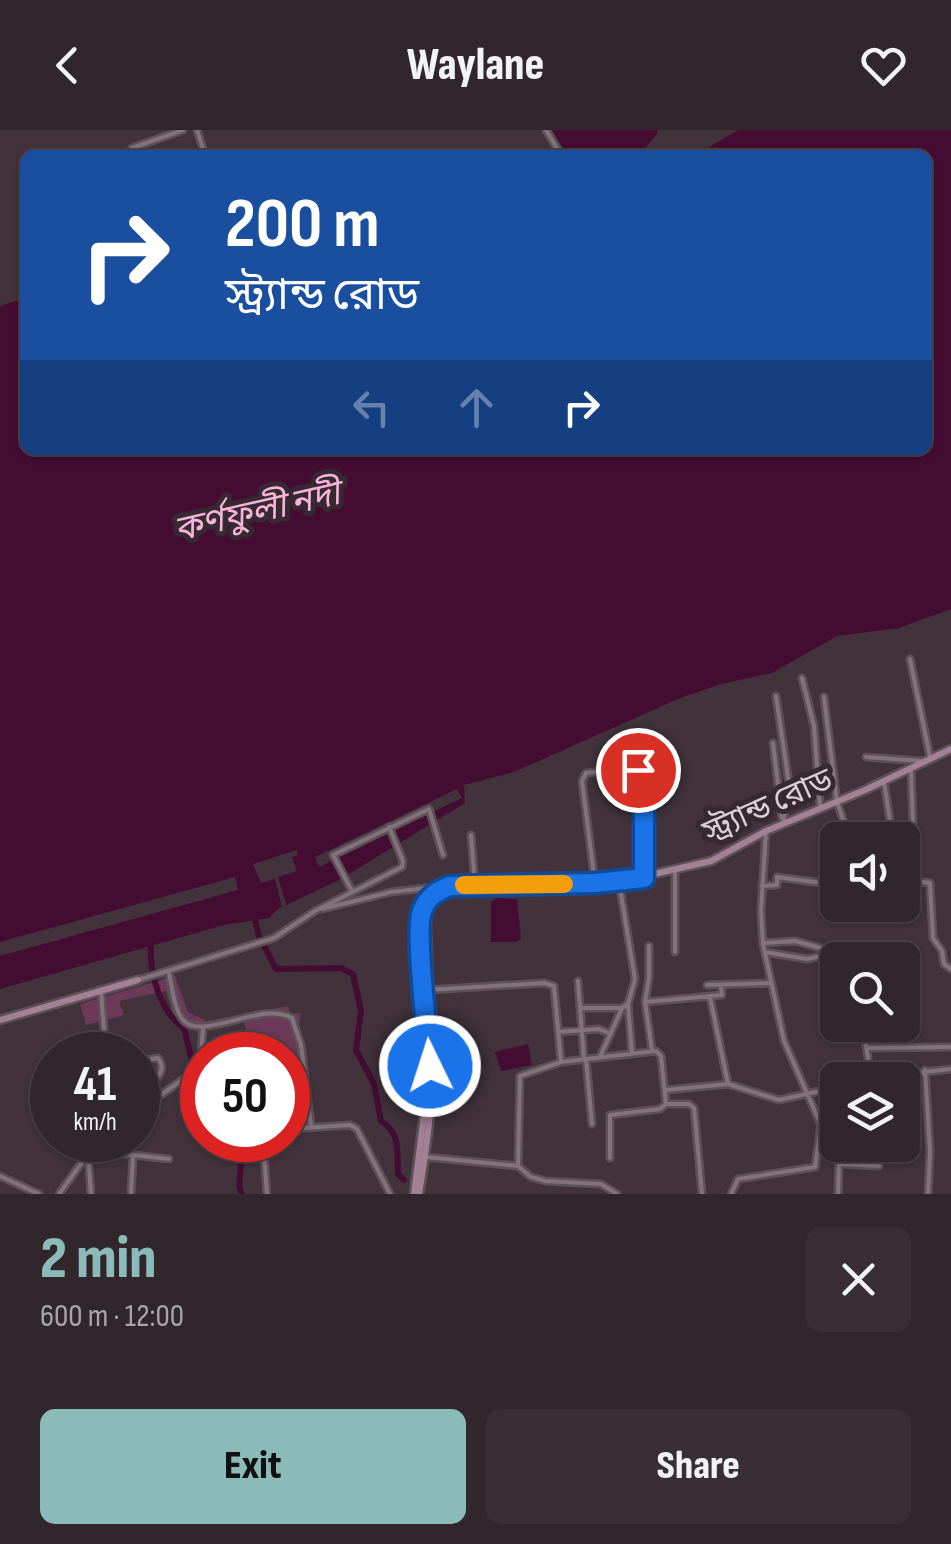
<!DOCTYPE html>
<meta charset="utf-8">
<style>
:root{--surface:#31262c;--page:#392e34;--text:#f1f3f6;--muted:#a8a5a9;--line:#4c4348;--accent:#8bbbb9}
body{margin:0;font-family:"Sofia Sans Condensed","Noto Sans Bengali",sans-serif;background:var(--page);color:var(--text);height:100vh;display:flex;flex-direction:column;font-size:38px;white-space:nowrap}
*{box-sizing:border-box;margin:0}
p{font-size:32px;color:var(--muted)}
.icon{flex:none;width:55px;height:55px;fill:none;stroke:currentColor;stroke-width:2;stroke-linecap:round;stroke-linejoin:round}
.map{position:relative;height:1064px;overflow:hidden}
.drawer{display:flex;flex-direction:column;background:var(--surface);flex:1}
.drawer>*{flex:none}
.banner{position:absolute;left:20px;top:20px;width:912px;height:305px;border-radius:15px;box-shadow:0 2px 8px #0004,0 0 0 2px var(--line);background:#1a4fa0;color:#fff;overflow:hidden}
.controls{position:absolute;left:820px;top:692px;display:grid;gap:20px}
.controls a{display:grid;place-items:center;width:100px;height:100px;border-radius:15px;background:var(--surface);box-shadow:0 2px 8px #0004,0 0 0 2px var(--line);font-size:50px}
.speed{position:absolute;left:30px;top:902px;display:flex;gap:20px;font-size:50px;font-weight:700;text-align:center}
.speed>*{display:grid;place-content:center;width:130px;height:130px;border-radius:50%;background:var(--surface);box-shadow:0 2px 8px #0004,0 0 0 2px var(--line);line-height:1}
.speed small{font-size:25px;font-weight:400}
.speed .limit{border:15px solid #d22;background:#fff;color:#111}
.pin{position:absolute;display:grid;place-items:center;width:85px;height:85px;color:#fff;margin:-42px;border:5px solid #fff;border-radius:50%;box-shadow:0 2px 10px #0007}
.me{position:absolute;width:110px;margin:-55px;rotate:356deg;stroke-linejoin:round;filter:drop-shadow(0 0 8px #0008)}
.turn{display:flex;align-items:center;gap:35px;height:210px;padding:0 40px;font-size:45px}
.turn .icon{width:130px;height:130px;stroke-width:2.5}
.turn b{display:block;font-size:70px;line-height:85px}
.lanes{display:flex;align-items:center;height:95px;padding:0 40px;background:#0003;justify-content:center;gap:50px;direction:ltr}
.lanes .off{opacity:.35}
.round{display:grid;place-items:center;flex:none;width:105px;height:105px;border-radius:15px;background:var(--page)}
.overview{display:flex;align-items:center;justify-content:space-between;height:170px;padding:0 40px}
h1{font-size:60px;font-weight:800;line-height:75px;color:var(--accent)}
.cta{display:flex;gap:20px;margin-top:auto;padding:20px 40px}
.cta a{flex:1;height:115px;border-radius:15px;background:var(--accent);color:#111;font-size:40px;font-weight:800;line-height:115px;text-align:center}
.cta a+a{background:var(--page);color:var(--text)}
header{display:flex;justify-content:space-between;align-items:center;height:130px;padding:0 40px;background:var(--surface);font-size:45px;font-weight:800}
.map>svg:first-child{display:block}
</style>
<header><svg class="icon" aria-label="back" viewBox="0 0 24 24"><path d="M15 5l-7 7 7 7"/></svg>Waylane<svg class="icon" aria-label="heart" viewBox="0 0 24 24"><path d="M12 20l-8-8c-3-5 5-10 8-4 3-6 11-1 8 4z"/></svg></header>
<div class="map">
<svg width="951" height="1064" viewBox="0 0 951 1064">
<rect width="100%" height="100%" fill="#41323b"/>
<path fill="#6c3958" d="M175 846 188 882 207 891 288 876 290 884 301 883 298 901 305 920 313 992H307L296 932 288 933V925H253L244 892 212 896 200 903 174 887 166 861 119 871 124 885 86 895 80 874Z"/>
<path fill="#450c33" d="M552 0H657L658 3 639 25H567Z
M738 0H951V479L899 498 837 506 772 543 721 554 680 568 514 642 464 655 465 673 339 750 278 779 269 788 224 795 0 859V176L25 168V320H928V25H696Z
M497 768 517 769 521 809 516 812H491V772Z
M528 914 532 935 501 941 495 922Z"/>
<path fill="#41323b" d="M457 659 462 668 319 737 315 727Z
M296 720 298 725 292 727 297 741 278 747 288 780 283 782 275 749 261 753 253 734Z
M235 747 238 760 0 826V812Z"/>
<g fill="none" stroke-linecap="round" stroke-linejoin="round">
<path stroke="#450c33" stroke-width="6" d="M254 786 259 806 276 839 341 838 353 844 361 881 356 920 374 954 381 991C401 1003 397 1022 398 1044L404 1050
M151 814C149 843 160 882 184 898L196 948 202 957
M242 1064 239 1056 243 1010"/>
<g stroke="#5d5158" stroke-width="9">
<path id="street" d="M197 0 205 25
M546 0 561 25
M131 25 132 18 183 0
M910 529 930 627
M802 548 814 596 820 676
M776 566 789 654 783 693
M824 567 837 672 850 710
M773 613 782 688
M866 627 921 631
M911 639 915 751 930 753 933 808 942 821 944 834 951 839
M884 652 893 710
M471 705 475 755
M675 740V822
M595 753 582 651 586 643 633 638 640 643 644 744
M762 756 777 755V747L822 753V747L838 748
M352 761 333 725 429 679 443 725
M322 779 391 762 445 756
M765 813 795 811 824 819 864 816
M649 816V848L645 872 652 920
M765 822 807 829 837 823 836 818
M169 843C172 857 174 879 183 890 202 912 262 870 292 888L301 915 311 996
M138 850 274 808 315 781 402 737 403 731 389 697
M578 851 584 929
M707 855 770 853
M427 860 544 853 554 856 561 932
M101 861 106 925
M710 867 728 954
M645 872 722 865 721 855
M628 874 632 923
M580 878H622
M846 895V902
M863 895 871 948
M558 902 599 899 611 904
M866 918 951 917
M600 927 622 878 628 874 635 849 619 752
M586 929 592 994
M925 940 930 1022 928 1064
M856 950 951 939
M666 960 728 954 779 970 838 957
M138 965V964C150 954 170 944 158 928L140 931 138 964
M667 974H689L694 978 702 1064
M902 982H903
M138 986 147 975 200 937 203 899
M821 995 838 993
M288 999 350 995 357 999 390 1064
M263 1010 267 1064
M90 1020 169 1029
M88 1024 91 1064
M426 1027 518 1036 531 1047 545 1051 601 1054 617 1064
M518 1036 520 946 561 932 656 921 661 926 666 974 660 979 610 985V1028
M0 1046 39 1064
M59 1064 88 1024 93 1010
M131 1064 133 1026
M731 1064 738 1049 815 1037 821 995 784 911 763 814 761 781 766 701
M838 1064 839 1034 879 1036"/>
</g>
<g stroke="#5d5158" stroke-width="11">
<path id="secondary" d="M426 775 429 858
M0 890 138 850
M414 1064 430 936 420 787 435 762 450 756 619 752 711 731 766 701 865 660 951 619
M419 1064C430 997 436 948 431 880"/>
</g>
<use href="#street" stroke="#83727c" stroke-width="4"/>
<use href="#secondary" stroke="#a38094" stroke-width="6"/>
</g>
<g fill="none" stroke-linecap="round" stroke-linejoin="round">
<g stroke="#114b97" stroke-width="25">
<path id="route" d="M430 936C428 908 414 800 422 781 427 767 437 761 450 756L595 753 644 748V680L638 640"/>
</g>
<use href="#route" stroke="#1a73e8" stroke-width="18"/>
<path stroke="#f59e0b" stroke-width="18" d="M464 755 564 754"/>
</g>
<g text-anchor="middle" dominant-baseline="central" stroke-width="10" stroke-linejoin="round" paint-order="stroke">
<g font-size="32" fill="#dad0d5" stroke="#372931">
<text transform="translate(768 676) rotate(-24)">স্ট্র্যান্ড রোড</text>
</g>
<g font-size="35" font-style="italic" fill="#f7b4da" stroke="#372931">
<text transform="translate(257 382) rotate(-13)">কর্ণফুলী নদী</text>
</g>
</g>
</svg>
<div class="controls">
<a><svg class="icon" aria-label="sound" viewBox="0 0 24 24"><path d="M4 9h4l5-4v14l-5-4H4zM17 9q2 3 0 6"/></svg></a>
<a><svg class="icon" aria-label="search" viewBox="0 0 24 24"><circle cx="10" cy="10" r="6"/><path d="M15 15l6 6"/></svg></a>
<a><svg class="icon" aria-label="layers" viewBox="0 0 24 24"><path d="M12 4l9 5-9 5-9-5zM3 14l9 5 9-5"/></svg></a>
</div>
<div class="speed"><div>41<small>km/h</small></div><div class="limit">50</div></div>
<div class="pin" style="left:638px;top:640px;background:#d93025"><svg class="icon" aria-label="arrive" viewBox="0 0 24 24"><path d="M6 21V4h12l-3 4 3 4H6"/></svg></div>
<svg class="me" style="left:430px;top:936px" viewBox="-20 -20 40 40"><circle r="17" fill="#1a73e8" stroke="#fff" stroke-width="3"/><path d="M0-11L8 9 0 5-8 9z" fill="#fff"/></svg>
<div class="banner">
<div class="turn"><svg class="icon" aria-label="right" viewBox="0 0 24 24"><path d="M7 20v-9h11M14 6l5 5-5 5"/></svg><div><b>200 m</b>স্ট্র্যান্ড রোড</div></div>
<div class="lanes"><svg class="icon off" aria-label="left" viewBox="0 0 24 24"><path d="M17 20v-9H6M10 6l-5 5 5 5"/></svg><svg class="icon off" aria-label="ahead" viewBox="0 0 24 24"><path d="M12 20V5M6 11l6-6 6 6"/></svg><svg class="icon" aria-label="right" viewBox="0 0 24 24"><path d="M7 20v-9h11M14 6l5 5-5 5"/></svg></div>
</div>
</div>
<section class="drawer">
<div class="overview"><div><h1>2 min</h1><p>600 m · 12:00</p></div><a class="round"><svg class="icon" aria-label="close" viewBox="0 0 24 24"><path d="M6 6l12 12M18 6L6 18"/></svg></a></div>
<div class="cta"><a>Exit</a><a>Share</a></div>
</section>
